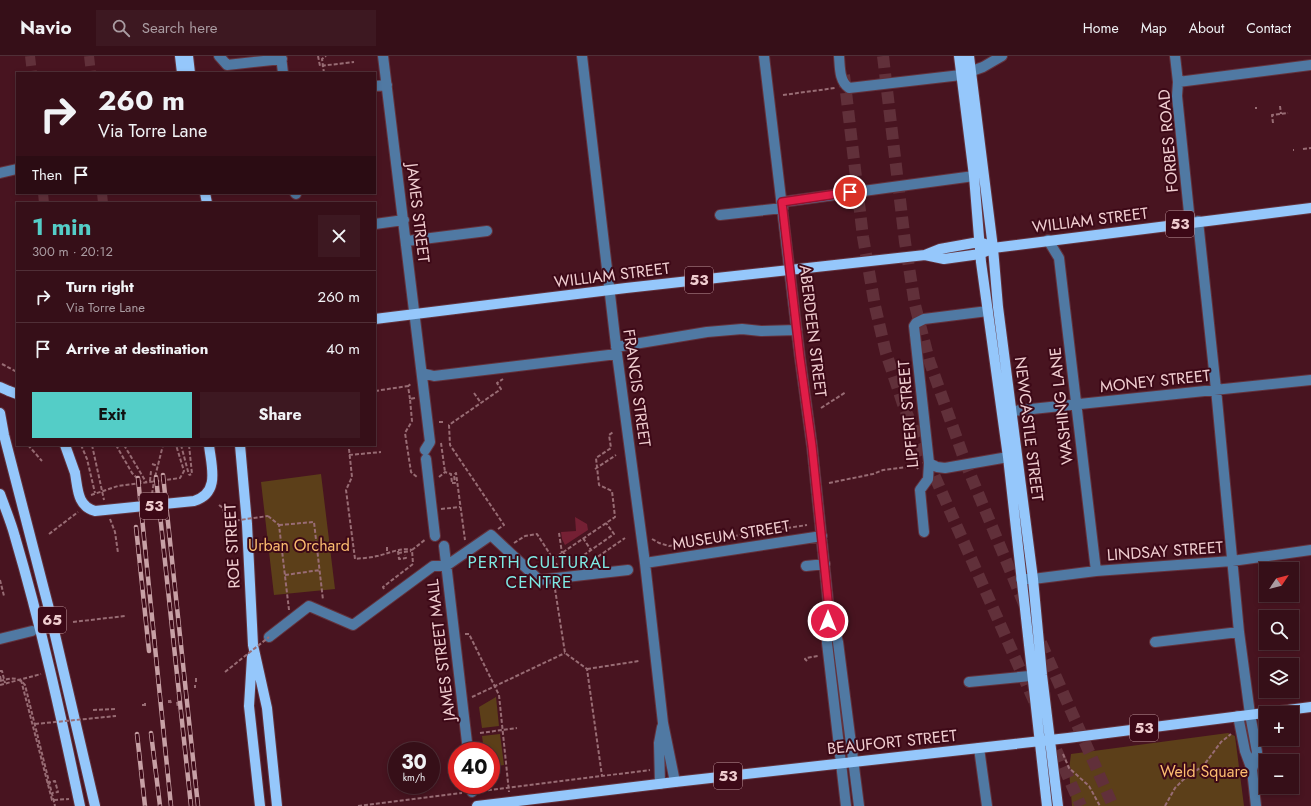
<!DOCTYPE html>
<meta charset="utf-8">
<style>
:root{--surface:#360f18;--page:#3d1821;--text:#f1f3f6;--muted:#aa9ca2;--line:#502f37;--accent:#54cdc7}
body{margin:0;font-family:Jost,sans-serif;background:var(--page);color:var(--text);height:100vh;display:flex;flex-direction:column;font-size:15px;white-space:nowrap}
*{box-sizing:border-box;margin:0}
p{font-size:13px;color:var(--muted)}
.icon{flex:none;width:22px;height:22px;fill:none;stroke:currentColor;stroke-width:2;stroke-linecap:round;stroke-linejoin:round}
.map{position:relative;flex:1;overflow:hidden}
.side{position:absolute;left:16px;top:146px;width:360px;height:244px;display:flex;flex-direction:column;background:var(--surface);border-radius:0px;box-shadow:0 2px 6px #0003,0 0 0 1px var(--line)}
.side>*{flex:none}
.banner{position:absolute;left:16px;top:16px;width:360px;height:122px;border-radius:0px;box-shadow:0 2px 6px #0003,0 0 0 1px var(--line);background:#360f18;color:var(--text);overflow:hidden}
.needle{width:26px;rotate:55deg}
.fabs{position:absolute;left:1259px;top:506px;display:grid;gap:8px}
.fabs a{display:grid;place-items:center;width:40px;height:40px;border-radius:0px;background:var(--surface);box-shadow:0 2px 6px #0003,0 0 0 1px var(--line);font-size:20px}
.speed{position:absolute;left:388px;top:686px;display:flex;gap:8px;font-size:20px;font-weight:700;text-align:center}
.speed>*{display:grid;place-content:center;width:52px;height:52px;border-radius:50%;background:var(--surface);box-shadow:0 2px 6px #0003,0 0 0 1px var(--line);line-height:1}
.speed small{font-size:10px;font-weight:400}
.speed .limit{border:6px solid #d22;background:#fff;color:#111}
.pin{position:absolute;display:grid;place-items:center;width:34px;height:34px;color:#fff;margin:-17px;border:2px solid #fff;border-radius:50%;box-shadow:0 1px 4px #0007}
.me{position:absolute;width:44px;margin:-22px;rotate:0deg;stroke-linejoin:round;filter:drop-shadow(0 0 3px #0008)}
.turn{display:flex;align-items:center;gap:14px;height:84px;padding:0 16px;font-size:18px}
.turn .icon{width:52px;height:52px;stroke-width:2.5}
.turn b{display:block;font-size:28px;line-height:34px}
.then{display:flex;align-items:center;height:38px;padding:0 16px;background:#0003;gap:8px;font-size:15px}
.round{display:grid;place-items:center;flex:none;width:42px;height:42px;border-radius:0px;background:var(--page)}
.summary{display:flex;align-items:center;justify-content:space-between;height:68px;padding:0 16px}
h1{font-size:24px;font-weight:700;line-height:30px;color:var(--accent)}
.primary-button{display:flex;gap:8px;margin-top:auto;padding:8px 16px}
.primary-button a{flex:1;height:46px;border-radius:0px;background:var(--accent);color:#111;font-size:16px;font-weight:700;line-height:46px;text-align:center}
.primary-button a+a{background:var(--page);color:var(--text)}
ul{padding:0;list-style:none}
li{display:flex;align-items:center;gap:12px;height:52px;padding:0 16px;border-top:1px solid var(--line)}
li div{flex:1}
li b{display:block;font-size:15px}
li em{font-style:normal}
header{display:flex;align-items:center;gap:24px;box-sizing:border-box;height:56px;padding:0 20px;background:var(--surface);border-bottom:1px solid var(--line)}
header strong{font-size:19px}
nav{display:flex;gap:22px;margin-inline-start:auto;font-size:14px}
.search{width:280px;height:36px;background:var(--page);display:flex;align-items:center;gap:10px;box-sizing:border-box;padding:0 14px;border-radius:0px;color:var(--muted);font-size:15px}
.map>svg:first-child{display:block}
</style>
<header>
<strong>Navio</strong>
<div class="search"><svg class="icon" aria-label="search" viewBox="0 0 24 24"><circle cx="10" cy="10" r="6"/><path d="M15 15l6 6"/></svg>Search here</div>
<nav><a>Home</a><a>Map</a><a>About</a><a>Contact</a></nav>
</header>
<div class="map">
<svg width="1311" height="750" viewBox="0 0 1311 750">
<rect width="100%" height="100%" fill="#481420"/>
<path fill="#5c3f19" d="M321 418 335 533 274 539 261 426Z
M496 641 499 670 482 672 479 651Z
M1228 677 1235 680 1244 750H1072L1069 714 1071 698Z
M500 678 504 709 491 711V695H484L482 680Z"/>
<path fill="#752034" d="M575 461 587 468 588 474 565 489 562 483 561 476 576 475Z"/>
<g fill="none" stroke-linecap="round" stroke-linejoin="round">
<path stroke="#61303a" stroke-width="10" stroke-dasharray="10 5" stroke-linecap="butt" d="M30 0 32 17
M89 0 91 17
M43 137 44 147
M102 137 103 147"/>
<path stroke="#61303a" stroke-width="12" stroke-dasharray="12 6" stroke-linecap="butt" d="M883 0 905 186 915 249 929 304 966 408 1027 555 1113 750
M844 19 863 181 875 250 886 297 904 351 1035 647
M1049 678 1081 750"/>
<g stroke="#63323c" stroke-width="12">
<path id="minor" d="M219 0 227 9 282 3
M281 0 283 17
M383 0 430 386 425 394
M582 0 617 298 645 507 663 667 675 726
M764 0 800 302 812 390 829 554 838 586 859 750
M839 0C840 11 839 25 849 32L961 19 983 11 1002 0
M1175 0 1178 26 1177 40 1190 166
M1178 26 1311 9
M375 30 387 29
M0 117 17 113
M295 137 296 138
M782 146 974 120
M720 159 783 152
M1198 165 1216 333 1239 576 1250 658 1257 696 1252 714
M375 168 404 164
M1048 184 1059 202 1096 515
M407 185 487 175
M616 291 707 276 742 273 761 275 797 274
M422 317 434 320 617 298
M1003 356 1311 324
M426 403 435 480
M929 407 937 411 945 412 1008 401
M924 476 920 434 928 423 929 407 914 270 916 267 924 263 988 255
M444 490 468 695
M645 507 822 480
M806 510 825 508
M1021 523H1033L1096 515 1232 505 1311 494
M829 562 827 587 846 750
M269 581 309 550 353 569 433 510H446L491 479 539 524 628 514
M0 583 32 575
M1155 586 1239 576
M969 626 1040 619
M1238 660 1245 695 1252 714 1256 750
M979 692 987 750
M660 728 659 687 662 671
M471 729 472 736"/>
</g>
<g stroke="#63323c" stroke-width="12">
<path id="major" d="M180 0 182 17
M188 0 190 17
M959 0 974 120 981 206 1008 401 1047 750
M969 0 993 192 998 251 1033 523 1042 619 1058 750
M205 137 207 147
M925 199 944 203 980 198 993 192 1311 152
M375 263 626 232 925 199 940 193 979 186 985 188
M0 331 9 335
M0 357 4 379 48 549 95 750
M65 389 75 417
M240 389 247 468 253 589 267 652 277 750
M0 438C5 452 11 466 15 481 41 569 61 660 80 750
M252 601 249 650 260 750
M477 750 675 726 1068 682 1311 651"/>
</g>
<path stroke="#986c74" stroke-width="2" stroke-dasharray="4 2" stroke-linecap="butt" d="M318 0 320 10 354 6
M324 17 322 3 326 0
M783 39 835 32
M1280 50 1281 58
M1256 51V53
M1273 67 1272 59 1288 57
M1303 93 1311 92
M1293 94H1294
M2 308 17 316
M375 335 408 330
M474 337 481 347
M415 342 410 343 412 365 405 377 411 416 418 422
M410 343 408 330 411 328
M821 352 846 336
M439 366H444
M441 387 445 416
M28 389 42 405
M81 389 87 403 95 437
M92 389 104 444
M116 389 132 417 141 426
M124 389 146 426
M181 389 189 419
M189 389 192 418 189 419
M349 393 352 421 346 434 355 503C362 502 370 502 377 500 388 498 400 491 412 494
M349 399 381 396
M152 408 158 410
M595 413 616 399
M439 421 445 416 451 418 452 427
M150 425 151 415
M452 427H455L454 419 456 417 465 484
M829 427 873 418 883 414 916 410 918 413
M152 438 154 425 163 389
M91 439 118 430 180 422 184 415 176 389
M441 453 460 451
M268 460 279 469 289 554
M110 463 115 476 118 497
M225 466 226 477H229L228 469
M279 469 314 466 323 544
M498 473 504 469 450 389 449 369 501 333 497 327 503 323
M559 477 562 497
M49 478 78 456
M583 482 591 494
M652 483 659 487 669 490 807 469
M514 487 525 480 537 478 559 512
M387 491V496
M398 495 399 503 406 502 405 499
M563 496 571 508 614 478 606 467
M398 497 411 495
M553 503 615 461 612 435 599 429 596 402 611 392 609 379 613 376
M593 504 625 482
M285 519 320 514
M0 524 4 540
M384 533 383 531 413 508 412 494 426 483
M555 533 565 597 587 613 602 720
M73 566 125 560
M465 578H469L499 639 509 736
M807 605 805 603 806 602 818 600
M587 613 639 605
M0 615H2L5 627
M0 620 1 625
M195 623H197
M21 624 52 744 69 743
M195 625H197
M0 629 41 618
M194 630H196
M194 631H196
M472 641 565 597
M169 644V647
M170 644 171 647
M177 646 178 652
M145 647V650
M143 648V650
M162 648V654
M93 654 115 653
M480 677 517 672
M1063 698 1069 712 1089 730 1100 750
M47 727 55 725 58 736 52 737
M482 735 650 714
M358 750 462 737
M1165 750 1175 732 1183 724 1204 709 1221 686 1231 678"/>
<use href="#minor" stroke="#5079a3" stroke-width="10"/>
<use href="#major" stroke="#95c7fb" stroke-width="10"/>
<g stroke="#c7a0a5" stroke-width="4.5">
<path id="rail" d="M163 419 198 750
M156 421 191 750
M138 422 171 750
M136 471 149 595
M151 677 160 750
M137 678 145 750"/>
</g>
<use href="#rail" stroke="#3d0917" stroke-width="3" stroke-dasharray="9" stroke-linecap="butt"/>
<g stroke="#63323c" stroke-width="12" stroke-linecap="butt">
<path id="major-bridge" d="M9 335 17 338
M75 417C78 433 77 450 95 455L194 445C221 437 211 409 209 389"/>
</g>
<path stroke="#986c74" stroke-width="2" stroke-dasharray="4 2" stroke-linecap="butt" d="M219 449 223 452 225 466 268 460
M225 616 269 581
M0 625C11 622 17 620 25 629L55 750
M35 668 116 660"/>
<use href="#major-bridge" stroke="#95c7fb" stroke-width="10"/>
</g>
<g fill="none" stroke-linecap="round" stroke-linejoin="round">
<g stroke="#92132f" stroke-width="10">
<path id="route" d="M828 565 829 554 812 390 800 302 782 146 850 136"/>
</g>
<use href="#route" stroke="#e11d48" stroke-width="7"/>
</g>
<g text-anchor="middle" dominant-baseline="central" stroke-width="4" stroke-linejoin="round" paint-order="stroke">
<g fill="#3d0917" stroke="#ba9298" stroke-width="1">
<rect x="1166" y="155" width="28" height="26" rx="3"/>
<rect x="685" y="211" width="28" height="26" rx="3"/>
<rect x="140" y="437" width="28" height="26" rx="3"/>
<rect x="38" y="551" width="28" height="26" rx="3"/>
<rect x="1130" y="659" width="28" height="26" rx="3"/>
<rect x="714" y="707" width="28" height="26" rx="3"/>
</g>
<g font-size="15" font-weight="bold" fill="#f0cdd0">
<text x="1180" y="168">53</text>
<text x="699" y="224">53</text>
<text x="154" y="450">53</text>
<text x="52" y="564">65</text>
<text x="1144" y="672">53</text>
<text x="728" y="720">53</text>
</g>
<g font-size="16" fill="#f0cdd0" stroke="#3d0917">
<text transform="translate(1168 85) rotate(-95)">FORBES ROAD</text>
<text transform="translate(418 157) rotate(83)">JAMES STREET</text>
<text transform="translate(1090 164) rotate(-7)">WILLIAM STREET</text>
<text transform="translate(612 219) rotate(-7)">WILLIAM STREET</text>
<text transform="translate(813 275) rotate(83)">ABERDEEN STREET</text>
<text transform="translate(1155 325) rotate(-6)">MONEY STREET</text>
<text transform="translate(637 332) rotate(82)">FRANCIS STREET</text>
<text transform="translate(1061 350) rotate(-96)">WASHING LANE</text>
<text transform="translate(908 358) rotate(-95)">LIPFERT STREET</text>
<text transform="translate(1029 373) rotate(83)">NEWCASTLE STREET</text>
<text transform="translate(731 479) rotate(-9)">MUSEUM STREET</text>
<text transform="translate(232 490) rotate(-93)">ROE STREET</text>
<text transform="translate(1165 495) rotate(-4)">LINDSAY STREET</text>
<text transform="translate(441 594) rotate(-97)">JAMES STREET MALL</text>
<text transform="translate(892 686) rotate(-6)">BEAUFORT STREET</text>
</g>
<g font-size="16" fill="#fcbd70" stroke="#3d0917">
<text x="299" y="489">Urban Orchard</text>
<text x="1204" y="715">Weld Square</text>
</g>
<g font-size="17" letter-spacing="1" fill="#7ee9e3" stroke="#3d0917">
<text x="539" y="506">PERTH CULTURAL<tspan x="539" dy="20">CENTRE</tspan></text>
</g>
</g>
</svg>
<div class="fabs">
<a><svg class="needle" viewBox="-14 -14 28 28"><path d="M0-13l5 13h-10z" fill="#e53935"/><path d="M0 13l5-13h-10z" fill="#aa9ca2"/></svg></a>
<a><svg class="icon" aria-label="search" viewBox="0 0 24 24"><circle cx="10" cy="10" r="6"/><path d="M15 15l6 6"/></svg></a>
<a><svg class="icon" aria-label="layers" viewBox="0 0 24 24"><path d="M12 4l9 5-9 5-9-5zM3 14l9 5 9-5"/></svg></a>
<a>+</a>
<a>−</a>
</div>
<div class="speed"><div>30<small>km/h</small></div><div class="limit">40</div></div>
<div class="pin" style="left:850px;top:136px;background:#d93025"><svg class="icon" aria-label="arrive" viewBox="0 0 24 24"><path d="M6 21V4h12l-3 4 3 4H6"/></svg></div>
<svg class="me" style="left:828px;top:565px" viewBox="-20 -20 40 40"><circle r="17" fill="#e11d48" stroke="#fff" stroke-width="3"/><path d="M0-11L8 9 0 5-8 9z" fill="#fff"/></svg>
<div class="banner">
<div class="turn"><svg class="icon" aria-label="right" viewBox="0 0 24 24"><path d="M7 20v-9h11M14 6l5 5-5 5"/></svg><div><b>260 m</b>Via Torre Lane</div></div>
<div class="then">Then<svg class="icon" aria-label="arrive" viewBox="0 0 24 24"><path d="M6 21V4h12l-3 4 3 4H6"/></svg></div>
</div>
<section class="side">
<div class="summary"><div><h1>1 min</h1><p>300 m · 20:12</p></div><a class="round"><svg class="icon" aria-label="close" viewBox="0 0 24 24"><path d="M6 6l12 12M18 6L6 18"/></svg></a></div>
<ul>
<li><svg class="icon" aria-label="right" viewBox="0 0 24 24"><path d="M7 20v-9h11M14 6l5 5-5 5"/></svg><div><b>Turn right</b><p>Via Torre Lane</p></div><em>260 m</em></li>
<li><svg class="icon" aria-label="arrive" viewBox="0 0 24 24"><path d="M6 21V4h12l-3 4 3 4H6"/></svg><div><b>Arrive at destination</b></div><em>40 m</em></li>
</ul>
<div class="primary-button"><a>Exit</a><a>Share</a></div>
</section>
</div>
